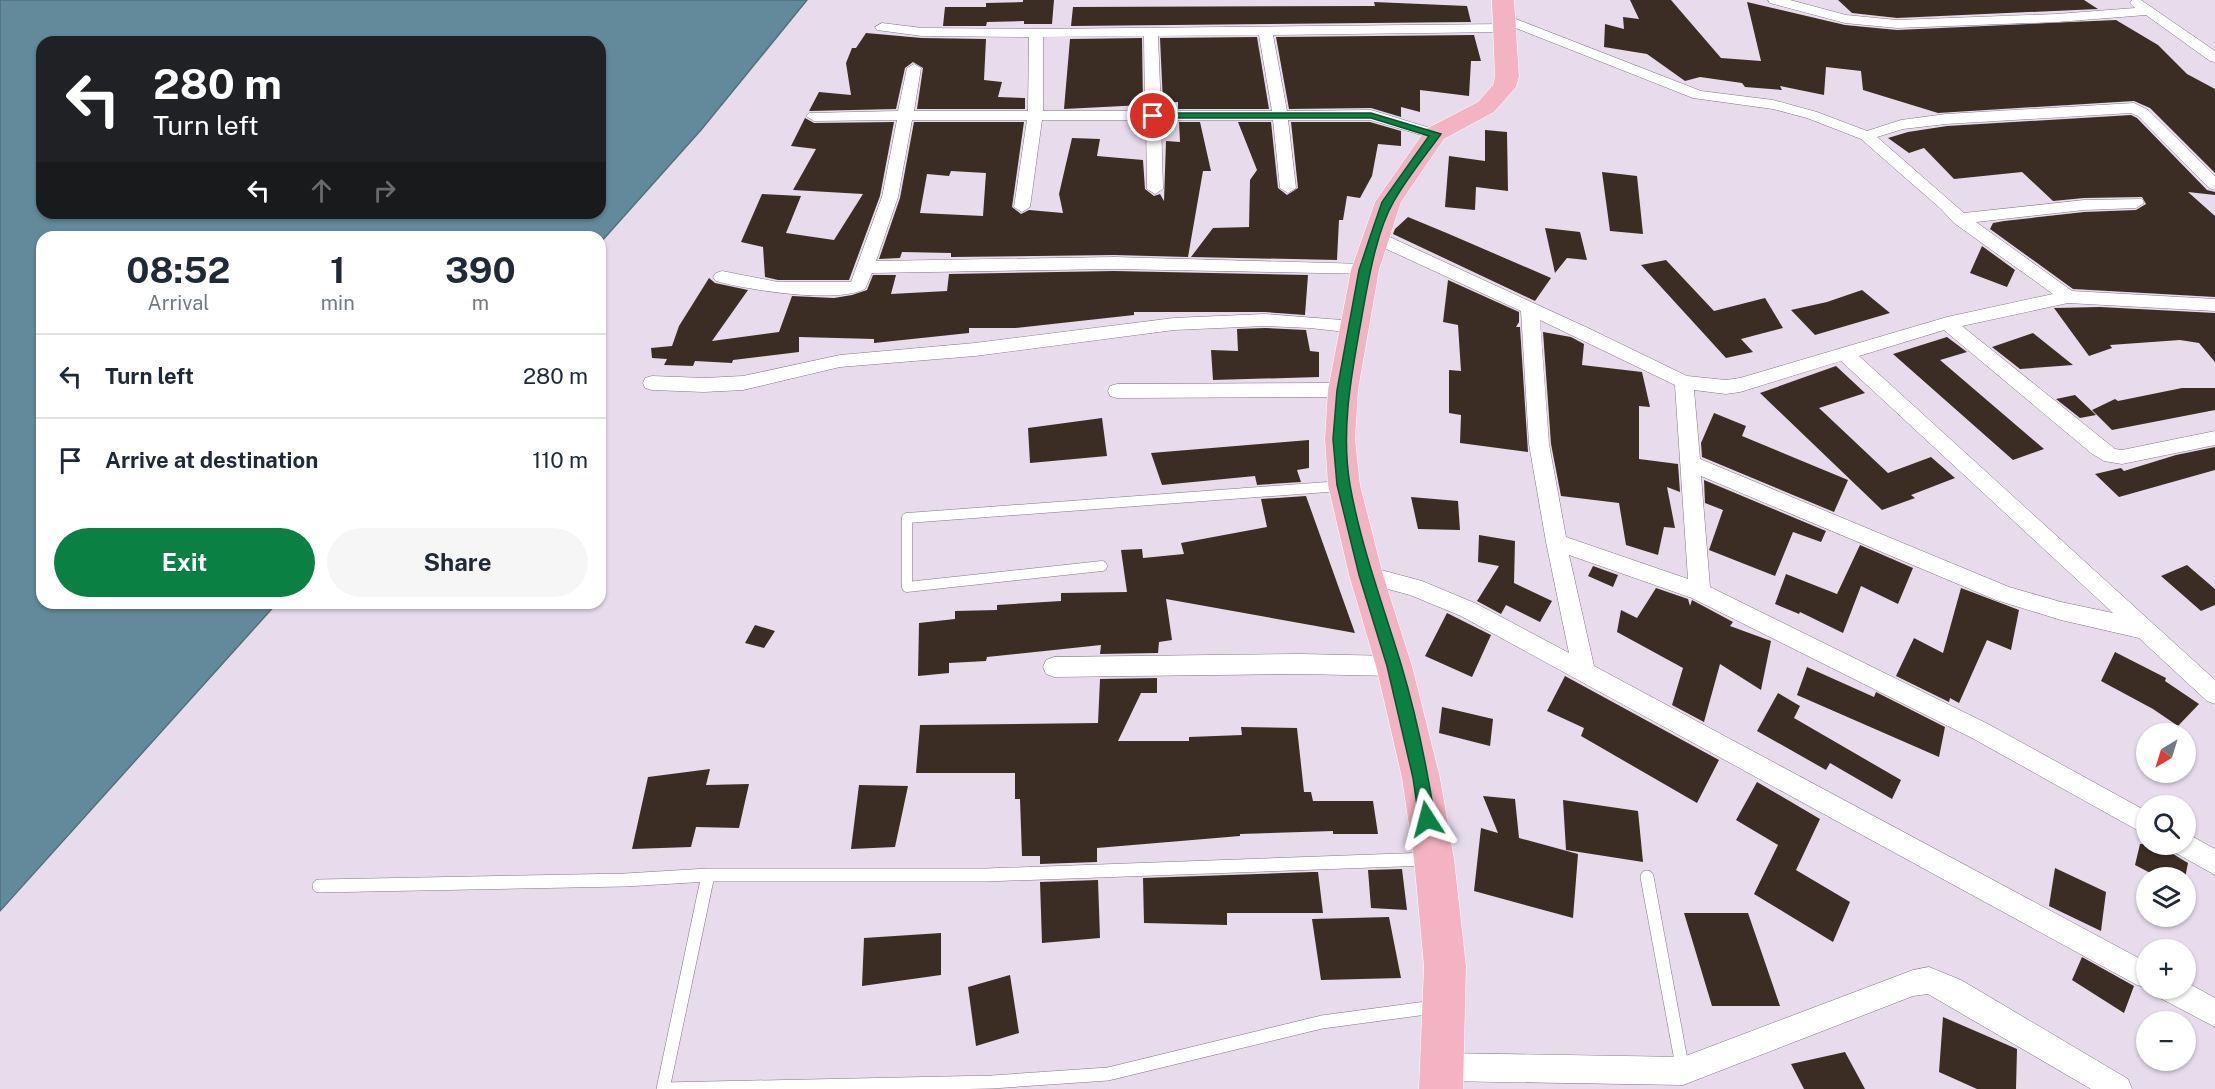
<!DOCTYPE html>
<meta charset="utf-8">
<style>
:root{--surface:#fff;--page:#f6f6f7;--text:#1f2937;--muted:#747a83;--line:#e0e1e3;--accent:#0b8043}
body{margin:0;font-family:"Public Sans",sans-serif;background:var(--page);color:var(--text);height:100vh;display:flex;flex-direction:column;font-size:22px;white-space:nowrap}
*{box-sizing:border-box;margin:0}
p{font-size:20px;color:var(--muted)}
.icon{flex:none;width:33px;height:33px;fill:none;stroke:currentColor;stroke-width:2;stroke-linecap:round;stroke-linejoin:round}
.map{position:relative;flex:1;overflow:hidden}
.panel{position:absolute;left:36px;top:231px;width:570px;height:378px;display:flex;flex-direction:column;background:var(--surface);border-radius:18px;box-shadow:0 2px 4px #0004}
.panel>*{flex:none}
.top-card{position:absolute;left:36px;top:36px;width:570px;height:183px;border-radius:18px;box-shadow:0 2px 4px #0004;background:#202124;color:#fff;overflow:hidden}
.needle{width:39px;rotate:218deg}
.controls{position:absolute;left:2136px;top:723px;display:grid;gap:12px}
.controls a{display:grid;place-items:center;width:60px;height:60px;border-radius:50%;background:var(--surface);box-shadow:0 2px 4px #0004;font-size:30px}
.pin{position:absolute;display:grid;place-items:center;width:51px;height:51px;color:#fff;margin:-26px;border:3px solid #fff;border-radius:50%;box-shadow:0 2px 6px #0007}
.me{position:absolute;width:66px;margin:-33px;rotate:351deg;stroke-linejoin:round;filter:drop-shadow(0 0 4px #0008)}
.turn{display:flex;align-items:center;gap:21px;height:126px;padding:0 18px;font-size:27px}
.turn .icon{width:78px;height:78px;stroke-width:2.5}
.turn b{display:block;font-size:42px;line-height:51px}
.lanes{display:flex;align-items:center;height:57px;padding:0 18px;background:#0003;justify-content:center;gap:30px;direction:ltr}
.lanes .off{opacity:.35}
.eta{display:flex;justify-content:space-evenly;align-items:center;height:102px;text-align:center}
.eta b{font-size:36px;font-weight:700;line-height:42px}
.button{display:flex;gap:12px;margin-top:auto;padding:12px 18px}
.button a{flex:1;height:69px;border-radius:36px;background:var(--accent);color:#fff;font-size:24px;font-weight:700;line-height:69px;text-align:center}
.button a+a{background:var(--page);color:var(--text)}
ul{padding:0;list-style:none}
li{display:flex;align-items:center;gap:18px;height:84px;padding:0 18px;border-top:2px solid var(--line)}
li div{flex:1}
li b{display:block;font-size:22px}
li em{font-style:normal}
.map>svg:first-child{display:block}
</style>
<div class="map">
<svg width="2215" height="1089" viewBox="0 0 2215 1089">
<rect width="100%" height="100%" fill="#e8dcec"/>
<path fill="#638a9b" stroke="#546e7c" stroke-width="1.5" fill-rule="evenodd" d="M0 0H807L701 130 600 243V237H42V603H277L0 911ZM42 42H600V213H42Z"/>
<path fill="#3b2d24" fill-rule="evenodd" d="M1023 0H1054L1052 24H1024V21L987 22 986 26H943L945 7H986V3L1023 2Z
M1630 0H1671L1721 58 1761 61 1747 2 1845 25 1897 30 2116 20 2158 45 2187 74 2215 89V173L2150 108 2134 101 1938 113 1863 90 1861 71 1826 67 1824 95 1780 86 1782 90 1745 87 1742 83 1700 77 1685 81 1647 54 1604 47 1605 24 1624 29 1623 17 1639 19Z
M1838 0H2084L2098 9 1897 18 1852 13Z
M1374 2 1467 6 1471 22 1071 26 1073 7 1375 6Z
M866 33 922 38 986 39 984 80 1002 82 998 97 1025 98V109H917L923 68 913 62 905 68 896 109 809 111 819 92 851 95 846 63 852 48H856Z
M1474 35 1481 61H1471L1469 96 1420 90V112L1401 107V117L1371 108 1289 109 1276 37Z
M1257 37 1269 109H1178V102L1163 103 1160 38Z
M1142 38 1143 105 1064 109 1070 39Z
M2131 115 2137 118 2207 190 2215 192V195L2188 192 2215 216V297L2073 289 1990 229 1993 223 2004 221 2084 212 2136 210 2146 204 2142 197 2084 198 2053 201 2022 172 1954 179 1924 148 1909 153 1888 138 1908 132 1947 126Z
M805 118 814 123 894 122 880 196 849 280H778L765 277 763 247 741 242 762 194 801 196 786 233 834 240 863 194 793 190 816 149 791 146Z
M914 122H1024L1012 207 1021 214 1029 210 1063 213 1059 194 1072 138 1100 139 1097 156 1143 160 1145 189 1154 196 1160 194 1164 201 1166 141 1180 142 1179 122H1200L1211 171H1203L1188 257 1114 255 951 257V253L902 252 900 258 879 259 900 198ZM951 171 986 173 983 216 920 213 927 174 949 176Z
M1238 122H1271L1278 188 1287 195 1298 188 1291 122H1370L1401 131V146L1378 144 1372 176 1360 198 1347 196 1343 220H1339L1337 260 1191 257 1213 228 1249 227 1250 180 1257 170Z
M1485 130 1507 132 1508 191 1476 187 1475 210 1445 207 1449 156 1485 161Z
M1602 172 1637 176 1643 234 1610 231Z
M1408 217 1449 234 1551 278 1535 301 1393 234 1395 229Z
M1545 228 1580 232 1587 260 1567 258 1555 273Z
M1982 246 2015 270 2007 287 1970 273Z
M1666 260 1714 311 1765 298 1783 328 1741 339 1753 352 1726 358 1641 265Z
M1114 271 1308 275 1305 315 1265 312H1134V315L1015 328H969V333L874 343V339L799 337V352L733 360 732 363 695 361 693 366 664 365 667 359 652 358 651 348 672 346 679 326 709 278 715 283 748 290 712 341 779 332 792 296 834 298 852 295 867 290 873 275H896L891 294 947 291 949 274Z
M1448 280 1519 312V322L1516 327H1520L1528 452 1460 443 1461 415 1449 413V370L1461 371 1458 325 1443 322Z
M1862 290 1890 313 1815 335 1791 310 1827 302Z
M2100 307 2215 313V362L2199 343 2180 340 2110 345 2112 348 2089 356 2054 308Z
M1265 328 1306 330 1310 351 1319 352V377L1213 380 1211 350 1238 351 1237 329Z
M1543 332 1571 337 1584 344 1582 365 1642 372 1650 407 1639 406V459L1678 464 1680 492 1667 487 1675 528 1664 527 1658 555 1626 545 1619 503 1561 496 1551 444Z
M2033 333 2073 365 2020 369 1992 347Z
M1947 337 1967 352 1940 360 2044 449 2013 460 1893 354Z
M1836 366 1865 393 1819 408 1888 473 1931 457 1955 478 1911 495 1915 498 1882 510 1760 393Z
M2182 388H2215V410L2112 430 2092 410 2115 399 2118 401Z
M2075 395 2096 415 2080 418 2056 399Z
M1714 413 1746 426 1742 436 1848 480 1834 512 1702 457 1701 443Z
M1102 418 1107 456 1030 463 1028 428Z
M1309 440V468L1297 470 1301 482 1257 485 1255 476 1162 485 1151 453Z
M2215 447V470L2119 497 2095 474 2121 468 2124 471 2176 455Z
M1704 480 1826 531 1821 542 1793 532 1775 576 1709 550 1723 510 1705 503Z
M1306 496 1355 633 1166 599 1172 640 1159 642 1158 653 1100 654 1101 645 987 657 986 661 949 663V673L918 676 919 623 955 619V611L997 610V605L1061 601V593L1127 592 1121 550 1142 549 1143 558 1184 554 1181 543 1267 527 1261 499Z
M1411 497 1458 501 1460 530 1418 529Z
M1479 535 1515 541 1514 583 1552 601 1540 622 1506 605 1501 614 1477 601 1499 566 1478 562Z
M1860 545 1913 568 1898 604 1861 586 1843 633 1800 612 1799 614 1775 604 1786 574 1837 594Z
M2187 565 2215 589V605L2201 611 2161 576Z
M1593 566 1618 575 1613 587 1588 576Z
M1656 588 1688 599 1690 606 1692 600 1733 622 1730 626 1771 641 1761 690 1720 664 1704 722 1672 705 1683 668 1617 632 1621 610 1637 618Z
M1961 588 2019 610 2011 650 1987 640 1959 703 1950 698 1949 702 1896 676 1914 638 1943 653Z
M1447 613 1491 635 1472 677 1425 656Z
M755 625 775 631 764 648 745 643Z
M2115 652 2166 678 2165 681 2199 704 2178 726 2153 709 2101 681Z
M1807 667 1874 697 1876 692 1945 727 1939 757 1797 695Z
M1565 676 1719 760 1697 803 1581 736 1584 728 1547 711Z
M1157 678V693H1141L1118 741H1189V737L1242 735 1241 727 1297 728 1304 792H1311L1313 801H1373L1378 834H1333V831L1240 834V836L1097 848V862L1040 864V856H1022L1020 799H1015V773H916L920 725 1098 723 1100 679Z
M1778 693 1800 706 1794 718 1901 780 1892 799 1830 763 1826 770 1757 731Z
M1442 707 1493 719 1490 746 1439 733Z
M710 769 706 785 749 784 739 828 696 827 691 847 632 849 648 777Z
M1757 782 1820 819 1796 870 1850 902 1833 942 1754 894 1778 845 1736 820Z
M859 785 908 786 895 847 851 849Z
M1483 796 1515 799 1519 838 1578 854 1573 918 1474 891 1481 828 1498 833Z
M1563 800 1638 811 1643 862 1566 850Z
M2140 844 2169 845 2173 854 2188 863 2185 878H2160L2135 865Z
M2055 868 2106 892 2101 931 2049 906Z
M1402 869 1407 910 1371 908 1368 870Z
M1312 872H1318L1323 913H1227V925L1144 923 1143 878Z
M1098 880 1100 938 1042 943 1040 882Z
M1684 913H1748L1780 1006H1712Z
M1389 917 1401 978 1321 980 1312 919Z
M941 933V975L862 986 864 938Z
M2082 957 2134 986 2124 1013 2072 980Z
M1010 975 1019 1033 976 1046 968 987Z
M1943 1017 2017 1049 2016 1089H1977L1939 1072Z
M1845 1052 1865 1089H1804L1791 1064Z"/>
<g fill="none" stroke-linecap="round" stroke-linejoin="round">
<g stroke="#827786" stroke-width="11">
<path id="service-far1" d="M1102 566 907 587V518L1341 486"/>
</g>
<g stroke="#827786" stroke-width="14">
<path id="service" d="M1647 877 1683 1071
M319 886 625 880 708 875H986L1428 859
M663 1089 992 1082 1108 1074 1322 1022 1434 1007
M663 1089 708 875"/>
</g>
<g stroke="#827786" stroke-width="1">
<path id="minor" d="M1768 0H1790L1846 15 1897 20 2057 14 2135 8 2130 3 2132 0H2141L2215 51V62L2210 61 2146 15 2057 22 1897 28 1845 23 1770 3Z
M1503 14 1701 91 1773 100 1817 112 1867 131 1901 120 1946 114 2134 103 2148 110 2215 176V190L2209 188 2138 116 2131 113 1946 124 1903 129 1877 137 1964 213 2084 200 2142 199 2144 203 2136 208 2084 210 1976 222 2072 291 2215 299V311L2068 303 1962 326 2115 449 2122 450 2215 431V445L2122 464 2104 461 2091 453 1944 330 1859 356 2215 680V704L2207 701 2139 638 2061 620 1996 600 1701 476 1710 587 1988 724 2146 811V835L1972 738 1692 598 1569 555 1594 666 2146 962 2148 988 2137 985 1461 616 1410 595 1358 581 1355 575 1358 569 1366 566 1422 581 1477 604 1569 653 1546 542 1529 444 1521 311 1369 241 1367 237 1369 233H1381L1588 328 1687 376 1726 380 1740 378 1947 317 2053 294 1954 223 1941 209 1861 139 1807 118 1773 109 1693 98 1498 21 1496 18ZM1540 320 1675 385 1688 579 1566 537 1549 444ZM1841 361 2113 613 2061 602 2009 587 1700 459 1694 390 1726 394 1740 392Z
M882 23 922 28 1036 29 1503 24 1510 28 1503 32 1273 35 1287 111 1371 110 1440 131 1443 134 1435 139 1370 120H1288L1296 188 1288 193 1280 188 1273 120H1161L1163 189 1155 194 1147 189 1146 120H1042L1030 207 1022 212 1014 207 1027 120H912L898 197 876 261 1114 257 1365 264 1371 266 1374 270 1371 274 1114 269 872 273 865 289C836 304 748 290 716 281L713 277 716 273 722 271 778 282H851L882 197 897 120 814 121 806 116 809 113 898 111 907 68 914 64 921 68 914 111H1028L1029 37 922 36 877 30 875 27ZM1259 35 1272 111H1161L1158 36ZM1144 36 1145 111H1043V37Z
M1265 314 1355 321 1361 323 1364 327 1361 331 1355 333 1310 328 1265 326 1174 330 975 356 840 367 743 390 704 392 652 390 645 388 643 383 645 378 652 376 704 378 743 376 840 355 975 343 1174 318Z
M1343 383 1350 385 1352 390 1350 395 1343 397 1117 398 1110 396 1108 391 1110 386 1117 384Z
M1300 654 1394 656 1402 659 1405 666 1402 673 1394 676 1300 674 1054 677 1046 674 1043 667 1046 660 1054 657Z
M2186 833 2215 849V875L2174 852 2171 844H2186Z
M1929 967 1961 980 2128 1079 2132 1089H2091L1928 994 1913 996 1683 1085 1442 1081 1432 1077 1428 1067 1432 1057 1442 1053 1683 1057 1913 970Z
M2186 982 2215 998V1027L2160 998 2157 988H2186Z"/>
</g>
<g stroke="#fff" stroke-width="1">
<path id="primary" d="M1492 0H1514L1519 77 1516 87 1494 112 1444 139 1401 202 1379 270 1358 390 1355 439 1360 485 1383 575 1412 666 1440 778 1454 859 1466 966 1463 1089H1419L1424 966 1414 859 1402 778 1376 666 1349 575 1328 485 1325 439 1328 390 1351 270 1375 202 1426 129 1478 102 1493 85 1495 77Z"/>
</g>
<use href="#service-far1" stroke="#fff" stroke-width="10"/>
<use href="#service" stroke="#fff" stroke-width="13"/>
<use href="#minor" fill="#fff" fill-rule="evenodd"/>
<use href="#primary" fill="#f4b3c3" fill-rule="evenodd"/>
</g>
<path fill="#0b8043" stroke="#07532c" stroke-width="1.5" d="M1153 113H1371L1441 134C1425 156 1407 178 1394 201 1377 230 1369 277 1363 310 1353 368 1340 426 1350 485 1361 546 1383 605 1401 664 1416 714 1427 767 1435 819L1433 824 1427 826 1422 824 1419 819 1413 778 1387 666 1359 575 1337 485 1333 439 1337 390 1359 270 1370 237 1382 202 1429 136 1371 118H1150V114Z"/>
</svg>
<div class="controls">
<a><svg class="needle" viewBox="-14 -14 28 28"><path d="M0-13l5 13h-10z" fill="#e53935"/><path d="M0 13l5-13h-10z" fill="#747a83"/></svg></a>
<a><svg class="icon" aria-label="search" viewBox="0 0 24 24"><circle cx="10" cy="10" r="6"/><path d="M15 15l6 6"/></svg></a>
<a><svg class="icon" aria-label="layers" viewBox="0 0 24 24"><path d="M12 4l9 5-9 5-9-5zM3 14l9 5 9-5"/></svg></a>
<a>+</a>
<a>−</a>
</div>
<div class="pin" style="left:1153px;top:116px;background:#d93025"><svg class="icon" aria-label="arrive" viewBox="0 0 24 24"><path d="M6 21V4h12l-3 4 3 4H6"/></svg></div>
<svg class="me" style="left:1427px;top:819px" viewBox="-20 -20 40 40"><path d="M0-17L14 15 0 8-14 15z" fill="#0b8043" stroke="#fff" stroke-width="4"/></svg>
<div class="top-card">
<div class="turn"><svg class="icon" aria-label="left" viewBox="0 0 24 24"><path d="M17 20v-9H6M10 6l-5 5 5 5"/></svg><div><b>280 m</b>Turn left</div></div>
<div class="lanes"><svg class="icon" aria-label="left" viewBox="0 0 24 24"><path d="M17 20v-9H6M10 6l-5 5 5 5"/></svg><svg class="icon off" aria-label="ahead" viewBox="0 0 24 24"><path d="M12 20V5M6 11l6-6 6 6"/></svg><svg class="icon off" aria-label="right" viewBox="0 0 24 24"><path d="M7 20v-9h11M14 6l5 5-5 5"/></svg></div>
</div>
<section class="panel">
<div class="eta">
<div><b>08:52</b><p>Arrival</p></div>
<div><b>1</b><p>min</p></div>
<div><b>390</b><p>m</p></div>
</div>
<ul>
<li><svg class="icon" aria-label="left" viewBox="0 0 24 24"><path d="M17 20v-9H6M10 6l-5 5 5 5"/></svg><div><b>Turn left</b></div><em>280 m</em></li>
<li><svg class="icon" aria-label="arrive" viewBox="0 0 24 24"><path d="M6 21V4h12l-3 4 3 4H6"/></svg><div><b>Arrive at destination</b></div><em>110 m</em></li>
</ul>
<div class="button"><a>Exit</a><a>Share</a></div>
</section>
</div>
